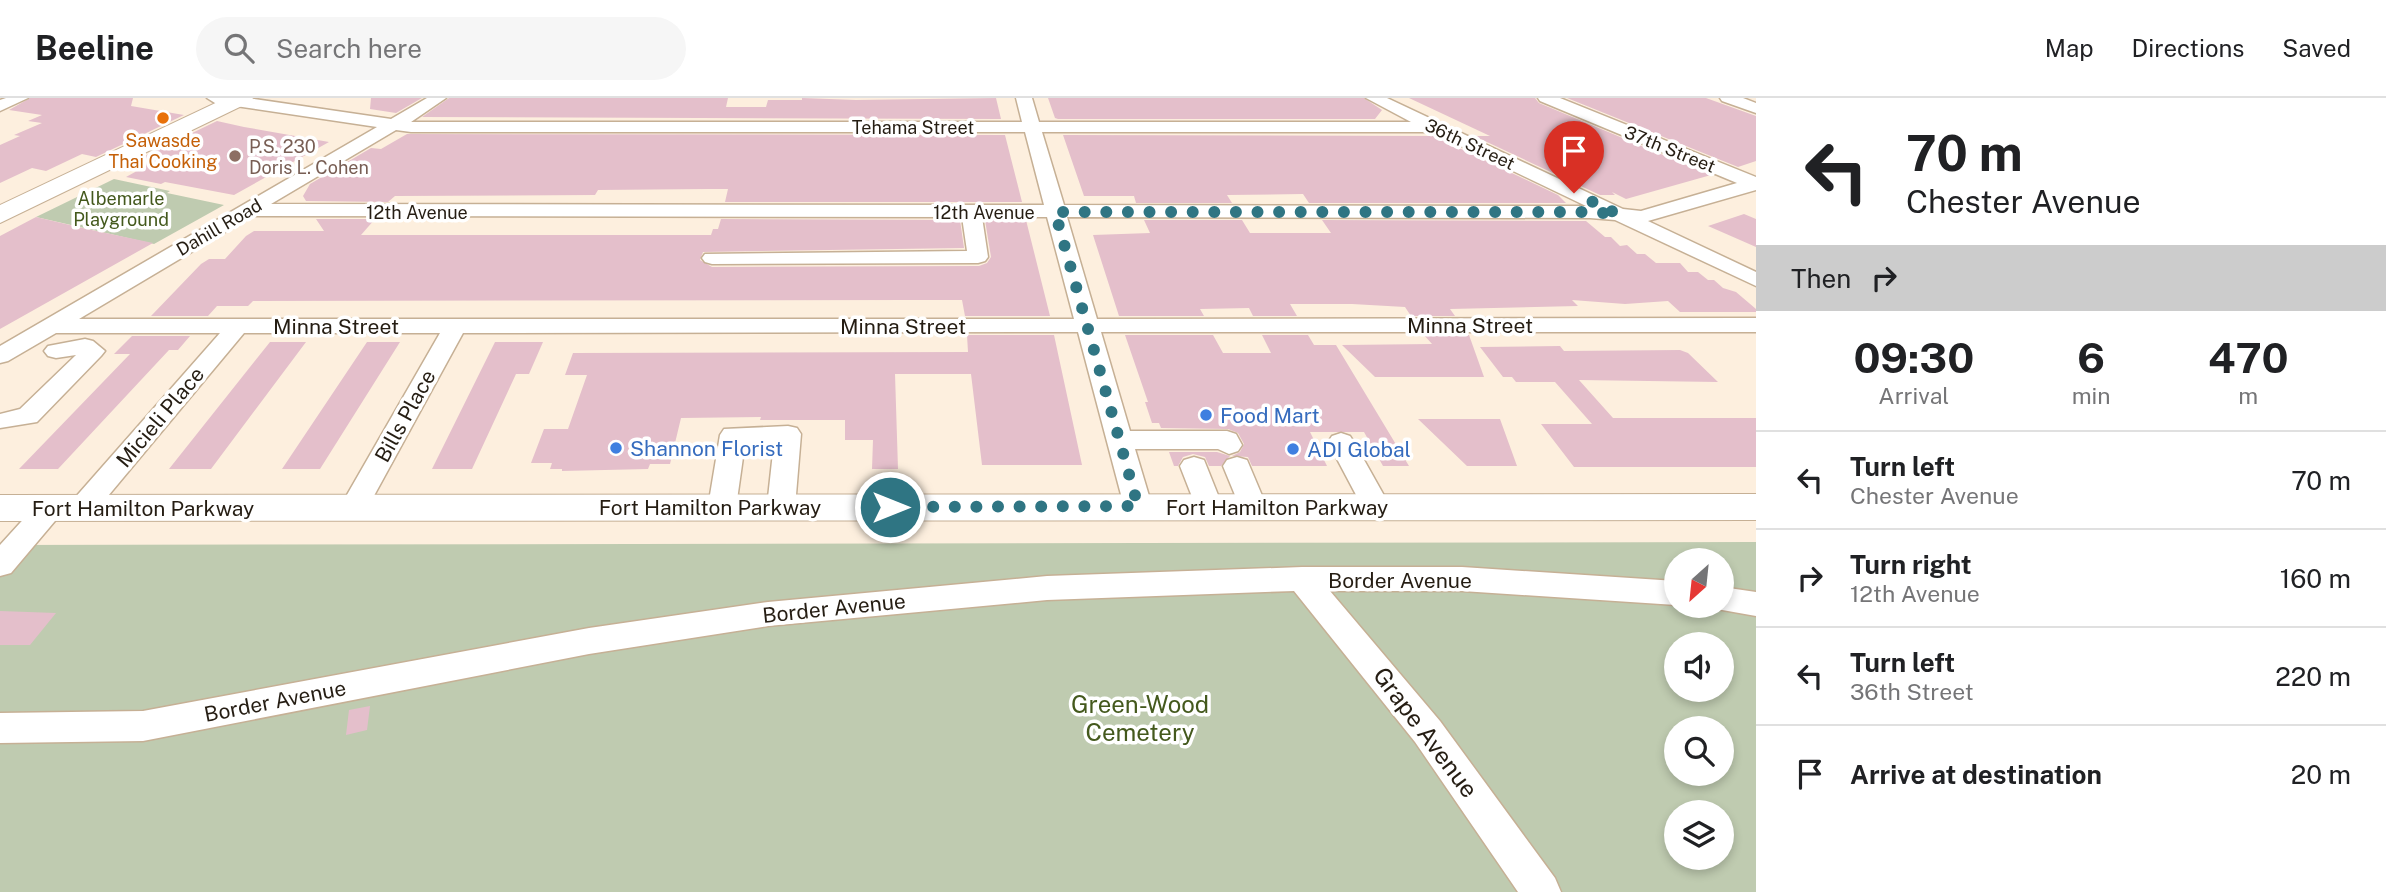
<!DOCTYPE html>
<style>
:root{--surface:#fff;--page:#f6f6f6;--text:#202124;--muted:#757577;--line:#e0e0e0}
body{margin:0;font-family:"Public Sans",sans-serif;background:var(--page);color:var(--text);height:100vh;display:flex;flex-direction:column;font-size:26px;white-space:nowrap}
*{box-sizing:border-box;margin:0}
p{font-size:23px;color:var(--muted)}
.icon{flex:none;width:38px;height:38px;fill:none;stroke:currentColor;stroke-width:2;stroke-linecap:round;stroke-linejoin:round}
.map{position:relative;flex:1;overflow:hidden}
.details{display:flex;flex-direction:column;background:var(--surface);width:630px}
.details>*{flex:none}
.banner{background:#fff;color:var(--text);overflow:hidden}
.needle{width:46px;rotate:207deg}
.tools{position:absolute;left:1664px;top:450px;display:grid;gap:14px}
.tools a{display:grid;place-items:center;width:70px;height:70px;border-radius:50%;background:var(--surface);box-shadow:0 4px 10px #0003;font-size:35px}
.pin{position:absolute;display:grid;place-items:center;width:60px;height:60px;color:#fff;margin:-72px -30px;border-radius:50% 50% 50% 0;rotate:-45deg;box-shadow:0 0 7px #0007}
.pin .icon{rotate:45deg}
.me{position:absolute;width:77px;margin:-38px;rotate:90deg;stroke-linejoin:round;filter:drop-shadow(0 0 5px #0008)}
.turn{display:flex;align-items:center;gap:24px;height:147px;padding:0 35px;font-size:32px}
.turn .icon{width:91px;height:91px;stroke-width:2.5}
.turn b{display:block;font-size:49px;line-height:60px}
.then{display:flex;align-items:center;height:66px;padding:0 35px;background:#0003;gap:14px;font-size:26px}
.eta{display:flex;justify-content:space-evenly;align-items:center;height:119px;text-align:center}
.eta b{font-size:42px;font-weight:700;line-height:49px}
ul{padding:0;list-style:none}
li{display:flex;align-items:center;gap:21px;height:98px;padding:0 35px;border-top:2px solid var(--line)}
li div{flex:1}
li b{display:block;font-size:26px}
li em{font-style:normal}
header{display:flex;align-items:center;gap:42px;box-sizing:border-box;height:98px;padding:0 35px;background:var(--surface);border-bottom:2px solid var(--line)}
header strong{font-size:33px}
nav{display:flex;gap:38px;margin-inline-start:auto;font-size:24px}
.search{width:490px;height:63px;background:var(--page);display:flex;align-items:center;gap:18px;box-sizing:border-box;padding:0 24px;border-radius:38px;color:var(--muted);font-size:26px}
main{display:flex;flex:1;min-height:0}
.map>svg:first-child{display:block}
</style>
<header>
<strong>Beeline</strong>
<div class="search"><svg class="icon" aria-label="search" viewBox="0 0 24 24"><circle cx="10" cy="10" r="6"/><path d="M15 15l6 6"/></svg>Search here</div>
<nav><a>Map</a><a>Directions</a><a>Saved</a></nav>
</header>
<main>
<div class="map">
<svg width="1756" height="794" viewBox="0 0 1756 794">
<rect width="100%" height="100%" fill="#fdefde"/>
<path fill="#bfcbb0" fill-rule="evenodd" d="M114 81 170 93 167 95 224 107 154 146 36 119Z
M1756 444V794H0V447ZM1676 462H1722V508H1676ZM1676 546H1722V592H1676ZM1676 630H1722V676H1676ZM1676 714H1722V760H1676Z"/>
<path fill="#e4bfcb" d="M30 0H133L131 8 184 17 96 59 82 56 46 73 32 70 0 85V47L20 38 14 37 42 25 28 23 42 17 9 12Z
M371 0H422L396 15 370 11Z
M449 0H728L726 9H766L768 2H802V0L856 2 996 0 1001 21 422 19Z
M1048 0H1364L1382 12 1375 21H1058L1055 20Z
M1409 0H1535L1539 5 1711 77 1626 101 1612 94 1615 97H1600L1474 38H1490Z
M1567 0H1706L1756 18V63L1738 69Z
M217 23 244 29 329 44 234 97 165 84 161 86 126 79 146 68 130 65Z
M407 36 1005 37 1022 104H725L728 91H708L598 92 595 97 395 98 388 104 306 103 303 98 310 86 371 50 381 51Z
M1063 37 1434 38 1558 97 1566 105H1309L1303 96 1227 97 1232 105H1136L1134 98H1084Z
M1744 116 1756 121V149L1708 128Z
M36 119 87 131 153 145 0 231V138Z
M316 121H375L361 137H711L713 131H718L721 121 960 122 964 150 703 154 700 162 712 169 979 168 987 165 991 159 985 122H1026L1050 218H965L962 202H909L253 203 248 208H217L208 218H151L201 166 209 161H225L246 138 254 133H324Z
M1144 122H1242L1250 135H1331L1322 122 1586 123 1605 139H1611L1620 148 1627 147 1637 156H1645L1656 165H1680L1688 174H1698L1708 182H1714L1723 190 1736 194 1756 211V214H1680L1668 203 1625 206 1572 202 1578 208 1450 211 1455 218H1411L1405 209 1352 206H1290L1297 218H1253L1249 210 1200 211 1204 218H1119L1093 137 1150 135Z
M967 237H1054L1082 367H982L971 276H895L898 371H872L873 342H845V322H760L761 319 681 320 670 366H650L648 371 562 373V371H550L552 365H531L544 331H568L587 277H565L573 255 968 254Z
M1125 237H1213L1223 255H1271L1262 237H1308L1314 247H1336L1409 368H1383L1364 334H1310L1327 368H1252L1248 359 1232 358 1240 354 1244 346 1238 335 1228 331 1161 330 1159 325H1152L1145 304H1148Z
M1424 237H1469L1484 279H1375L1342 247 1432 246Z
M132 238H190L178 252H169L58 371H19L130 256H114Z
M270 244H306L211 371H169Z
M367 244H400L320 371H282Z
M495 244H543L529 276H516L472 371H432Z
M1560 248 1564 253 1680 252 1688 255 1718 284 1579 282 1613 320H1756V369H1574L1541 326H1592L1555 284H1516L1512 279H1503L1480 249Z
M1418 321H1500L1517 368H1467Z
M1169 354H1217L1230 358 1221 368H1209L1205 359 1193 356 1183 359 1178 368H1174Z
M0 513 56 515 30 547H0Z
M370 608 367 632 346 637 349 612Z"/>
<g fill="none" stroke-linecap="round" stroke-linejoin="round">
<g stroke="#c6b095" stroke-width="3">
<path id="minor" d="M6 0H28L0 13V2Z
M207 0H248L391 21 427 0H446L411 24H1022L1016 0H1032L1039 24H1411L1366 0H1387L1623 111 1641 113 1737 85 1540 3 1538 0H1560L1756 79V92L1648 123 1756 174V188L1615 122 1590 120 1067 119 1097 221 1756 220V234H1101L1130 333H1227L1236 336 1242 347 1238 353 1229 356 1218 351H1135L1152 408 1148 415 1138 418 1128 415 1124 408 1078 234 463 235 364 416 354 419 344 416 340 409 440 235H244L93 416 83 419 73 416 69 409 73 402 220 235H56L8 263 0 265V248L377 29 215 5ZM396 32 411 34H1025L1044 107 271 106ZM1042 34H1432L1586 108 1064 107ZM252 118 962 119 967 153 705 156 702 160 705 164 712 166 978 165 985 163 988 159 982 119H1047L1074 221H79Z
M1720 0H1743L1756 5V15L1722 3Z
M85 241 93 243 105 253 101 258 37 324 0 330V316L20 311 76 257 56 260 48 258 44 253 48 248Z
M788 328 797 330 801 336 795 409 791 416 781 419 771 416 767 409 774 345H745L736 409 732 416 722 419 712 416 708 409 720 337 724 331Z
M1341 335 1350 338 1354 344 1391 410 1387 417 1377 420 1367 417 1363 410 1328 344 1332 338Z
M1194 359 1204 362 1222 407 1218 414 1208 417 1198 414 1180 368 1184 362Z
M1237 359 1247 362 1266 407 1262 414 1252 417 1242 414 1223 368 1227 362Z
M50 400 60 403 64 410 60 417 11 475 0 478V447L40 403Z
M1302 469H1462L1676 483V507L1462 493H1330L1440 623 1555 780 1561 794H1518L1415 644 1294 493 1047 502 768 528 589 556 143 643 0 645V615L143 613 589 530 768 504 1047 478Z
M1722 489 1756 494V518L1711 510 1710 508H1722Z"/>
</g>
<g stroke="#c6b095" stroke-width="2">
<path id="major" d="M226 0H253L250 4 0 125V107Z
M1756 396V422L0 423V397Z"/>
</g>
<use href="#minor" fill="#fff" fill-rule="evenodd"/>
<use href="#major" fill="#fff" fill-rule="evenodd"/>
</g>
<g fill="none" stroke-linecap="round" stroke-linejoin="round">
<path stroke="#2f7583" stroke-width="12" stroke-dasharray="0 21.6" d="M890 409 1138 408 1055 114H1590L1618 116 1574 95"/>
</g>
<circle fill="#e8710a" stroke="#fff" stroke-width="2.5" cx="163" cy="20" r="7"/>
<circle fill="#8d6e63" stroke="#fff" stroke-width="2.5" cx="235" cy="58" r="7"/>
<g fill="#3f7fe0" stroke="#fff" stroke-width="2.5">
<circle cx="1206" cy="317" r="7"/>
<circle cx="616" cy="350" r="7"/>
<circle cx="1293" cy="351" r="7"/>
</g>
<g text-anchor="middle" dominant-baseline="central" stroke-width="7" stroke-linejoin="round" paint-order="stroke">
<g font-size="18" fill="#251d13" stroke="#fff">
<text x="913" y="29">Tehama Street</text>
<text transform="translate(1470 46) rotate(25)">36th Street</text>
<text transform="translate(1670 51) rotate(22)">37th Street</text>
<text x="417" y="114">12th Avenue</text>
<text x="984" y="114">12th Avenue</text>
<text transform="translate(219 129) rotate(-30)">Dahill Road</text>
</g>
<g font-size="18" fill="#c56008" stroke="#fff">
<text x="163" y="42">Sawasde<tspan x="163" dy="21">Thai Cooking</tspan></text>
</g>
<g font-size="18" fill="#785e54" stroke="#fff" text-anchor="start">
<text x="249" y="48">P.S. 230<tspan x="249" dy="21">Doris L. Cohen</tspan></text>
</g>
<g font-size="18" fill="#44591d" stroke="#fff">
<text x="121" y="100">Albemarle<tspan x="121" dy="21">Playground</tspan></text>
</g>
<g font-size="21" fill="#251d13" stroke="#fff">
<text x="1470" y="227">Minna Street</text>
<text x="336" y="228">Minna Street</text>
<text x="903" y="228">Minna Street</text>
<text transform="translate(405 318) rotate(-61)">Bills Place</text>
<text transform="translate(160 319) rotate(-50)">Micieli Place</text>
<text x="710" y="409">Fort Hamilton Parkway</text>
<text x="1277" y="409">Fort Hamilton Parkway</text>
<text x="143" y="410">Fort Hamilton Parkway</text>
<text x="1400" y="482">Border Avenue</text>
<text transform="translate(834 510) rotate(-6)">Border Avenue</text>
<text transform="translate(275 603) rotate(-11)">Border Avenue</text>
</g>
<g font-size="21" fill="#366cbe" stroke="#fff" text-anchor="start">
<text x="1220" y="317">Food Mart</text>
<text x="630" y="350">Shannon Florist</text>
<text x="1307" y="351">ADI Global</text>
</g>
<g font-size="24" fill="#44591d" stroke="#fff">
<text x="1140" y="606">Green-Wood<tspan x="1140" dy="28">Cemetery</tspan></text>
</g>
<g font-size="24" fill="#251d13" stroke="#fff">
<text transform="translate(1426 634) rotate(53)">Grape Avenue</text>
</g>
</g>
</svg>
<div class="tools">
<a><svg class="needle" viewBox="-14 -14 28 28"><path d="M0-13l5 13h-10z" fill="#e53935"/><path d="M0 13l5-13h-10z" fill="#757577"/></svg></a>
<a><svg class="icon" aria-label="sound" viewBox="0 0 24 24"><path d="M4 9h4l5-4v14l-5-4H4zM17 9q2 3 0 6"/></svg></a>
<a><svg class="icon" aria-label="search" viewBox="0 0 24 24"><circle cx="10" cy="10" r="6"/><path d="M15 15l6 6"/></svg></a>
<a><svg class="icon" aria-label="layers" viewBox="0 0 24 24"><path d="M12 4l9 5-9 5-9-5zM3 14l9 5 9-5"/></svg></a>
</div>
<div class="pin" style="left:1574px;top:95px;background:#d93025"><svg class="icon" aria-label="arrive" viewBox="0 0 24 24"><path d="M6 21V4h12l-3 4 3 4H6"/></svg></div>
<svg class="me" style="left:890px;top:409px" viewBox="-20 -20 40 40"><circle r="17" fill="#2f7583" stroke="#fff" stroke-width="3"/><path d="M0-11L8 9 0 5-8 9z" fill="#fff"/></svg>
</div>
<section class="details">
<div class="banner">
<div class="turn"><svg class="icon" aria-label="left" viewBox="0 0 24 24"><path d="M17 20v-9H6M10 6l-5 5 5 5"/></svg><div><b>70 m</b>Chester Avenue</div></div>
<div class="then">Then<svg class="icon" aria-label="right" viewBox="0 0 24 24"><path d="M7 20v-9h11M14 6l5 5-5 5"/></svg></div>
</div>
<div class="eta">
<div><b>09:30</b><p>Arrival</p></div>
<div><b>6</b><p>min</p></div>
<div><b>470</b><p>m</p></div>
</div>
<ul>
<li><svg class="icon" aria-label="left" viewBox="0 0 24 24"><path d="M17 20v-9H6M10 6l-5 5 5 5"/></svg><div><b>Turn left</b><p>Chester Avenue</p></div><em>70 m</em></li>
<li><svg class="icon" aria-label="right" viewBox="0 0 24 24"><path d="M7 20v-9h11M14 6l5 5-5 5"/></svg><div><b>Turn right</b><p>12th Avenue</p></div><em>160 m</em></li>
<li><svg class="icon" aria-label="left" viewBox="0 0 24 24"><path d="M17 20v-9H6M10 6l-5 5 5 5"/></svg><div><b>Turn left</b><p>36th Street</p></div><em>220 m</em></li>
<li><svg class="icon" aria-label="arrive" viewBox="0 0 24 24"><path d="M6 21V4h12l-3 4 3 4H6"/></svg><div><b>Arrive at destination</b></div><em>20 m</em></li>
</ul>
</section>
</main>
